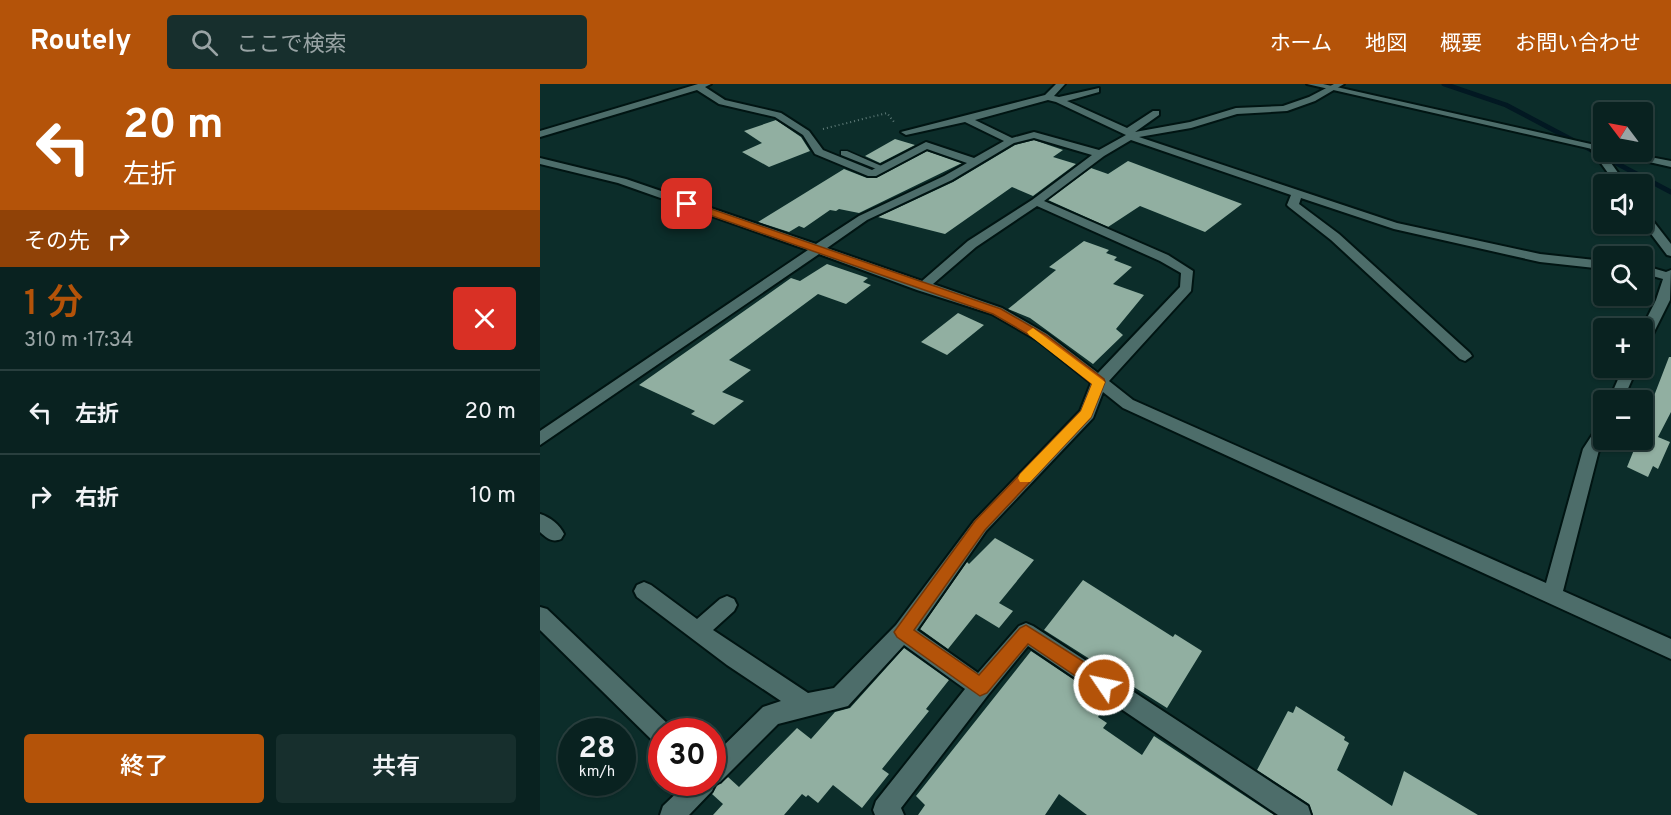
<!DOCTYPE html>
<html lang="ja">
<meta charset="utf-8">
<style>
:root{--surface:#092220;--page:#172f2d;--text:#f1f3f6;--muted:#99a4a5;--line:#293f3e;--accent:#b45309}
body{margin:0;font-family:Overpass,"Noto Sans JP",sans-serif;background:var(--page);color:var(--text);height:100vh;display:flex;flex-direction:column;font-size:22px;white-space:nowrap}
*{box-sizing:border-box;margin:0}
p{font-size:20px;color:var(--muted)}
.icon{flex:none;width:33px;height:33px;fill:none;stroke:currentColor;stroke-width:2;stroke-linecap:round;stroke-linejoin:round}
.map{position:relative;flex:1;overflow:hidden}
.side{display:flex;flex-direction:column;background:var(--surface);width:540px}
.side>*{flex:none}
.hud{background:#b45309;color:#fff;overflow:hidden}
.needle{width:39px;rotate:302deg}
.controls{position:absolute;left:1053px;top:18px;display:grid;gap:12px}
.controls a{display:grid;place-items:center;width:60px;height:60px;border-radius:6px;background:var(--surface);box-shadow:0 2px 4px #0004,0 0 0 2px var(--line);font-size:30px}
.speed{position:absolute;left:18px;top:634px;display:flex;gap:12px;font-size:30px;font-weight:700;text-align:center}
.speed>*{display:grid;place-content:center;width:78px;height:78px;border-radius:50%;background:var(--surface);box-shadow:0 2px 4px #0004,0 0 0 2px var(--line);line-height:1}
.speed small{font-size:15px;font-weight:400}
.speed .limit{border:9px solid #d22;background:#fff;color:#111}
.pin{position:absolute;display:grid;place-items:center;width:51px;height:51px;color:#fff;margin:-26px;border-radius:12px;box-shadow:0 3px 9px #0006}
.me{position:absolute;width:66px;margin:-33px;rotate:304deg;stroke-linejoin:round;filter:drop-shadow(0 0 4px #0008)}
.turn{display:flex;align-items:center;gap:21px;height:126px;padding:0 24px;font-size:27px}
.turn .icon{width:78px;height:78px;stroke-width:2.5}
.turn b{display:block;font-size:42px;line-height:51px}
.then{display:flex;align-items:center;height:57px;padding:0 24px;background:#0003;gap:12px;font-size:22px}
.round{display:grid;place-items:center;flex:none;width:63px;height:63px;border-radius:6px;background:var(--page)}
.headline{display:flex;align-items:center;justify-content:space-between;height:102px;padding:0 24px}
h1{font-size:36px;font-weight:600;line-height:45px;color:var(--accent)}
.cta{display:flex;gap:12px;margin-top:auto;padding:12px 24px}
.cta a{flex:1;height:69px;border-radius:6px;background:var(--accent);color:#fff;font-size:24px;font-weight:600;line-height:69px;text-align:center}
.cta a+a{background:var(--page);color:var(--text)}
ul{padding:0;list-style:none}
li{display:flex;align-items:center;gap:18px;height:84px;padding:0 24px;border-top:2px solid var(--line)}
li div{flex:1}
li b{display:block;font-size:22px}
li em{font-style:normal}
header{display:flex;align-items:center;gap:36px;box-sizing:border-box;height:84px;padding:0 30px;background:var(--accent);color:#fff}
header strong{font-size:28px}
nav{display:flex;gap:33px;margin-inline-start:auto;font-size:21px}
.search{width:420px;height:54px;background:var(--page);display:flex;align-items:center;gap:15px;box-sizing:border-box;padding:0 21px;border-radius:6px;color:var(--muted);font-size:22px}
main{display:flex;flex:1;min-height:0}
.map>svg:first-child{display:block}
</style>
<header>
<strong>Routely</strong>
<div class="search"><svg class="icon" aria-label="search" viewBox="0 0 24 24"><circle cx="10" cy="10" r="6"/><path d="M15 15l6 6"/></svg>ここで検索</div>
<nav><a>ホーム</a><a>地図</a><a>概要</a><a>お問い合わせ</a></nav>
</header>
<main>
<section class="side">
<div class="hud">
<div class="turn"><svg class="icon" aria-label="left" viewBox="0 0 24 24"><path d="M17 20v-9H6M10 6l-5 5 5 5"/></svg><div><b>20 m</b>左折</div></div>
<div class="then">その先<svg class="icon" aria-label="right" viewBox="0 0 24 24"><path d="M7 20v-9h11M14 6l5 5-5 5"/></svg></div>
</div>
<div class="headline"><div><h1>1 分</h1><p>310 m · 17:34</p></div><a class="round" style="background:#d93025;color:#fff"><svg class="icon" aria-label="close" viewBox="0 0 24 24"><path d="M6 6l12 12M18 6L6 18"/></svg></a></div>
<ul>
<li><svg class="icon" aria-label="left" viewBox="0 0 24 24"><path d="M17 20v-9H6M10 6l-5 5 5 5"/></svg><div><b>左折</b></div><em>20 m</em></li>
<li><svg class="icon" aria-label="right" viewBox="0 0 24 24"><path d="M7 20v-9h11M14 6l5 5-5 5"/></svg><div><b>右折</b></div><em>10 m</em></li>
</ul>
<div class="cta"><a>終了</a><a>共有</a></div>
</section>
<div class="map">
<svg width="1131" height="731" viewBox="0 0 1131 731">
<rect width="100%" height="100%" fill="#0c2d2a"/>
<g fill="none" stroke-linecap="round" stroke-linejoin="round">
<path stroke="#021822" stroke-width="5" d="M904 0 966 21 1131 108"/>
</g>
<path fill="#91afa1" d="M236 36 261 53 270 67 229 83 202 68 222 59 204 47Z
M355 55 375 61 340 79 325 72Z
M494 56 523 66 513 73 536 80 493 112 472 103 405 150 338 133 413 98 475 61Z
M387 67 422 79 319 129 299 125 296 127 290 126 264 144 259 142 249 148 218 138 304 85 327 94H336Z
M588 77 702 120 665 148 600 122 568 143 508 116 551 84 568 90Z
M544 157 569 166 566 169 577 173 574 176 592 183 573 200 604 211 576 245 583 251 553 280 490 234 468 225 516 186 509 183Z
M287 180 328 194 323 198 331 201 306 220 278 210 189 276 211 286 182 308 204 317 174 341 151 330 155 327 99 301 251 194 260 197Z
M418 229 444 241 407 271 381 258Z
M1129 273H1131V328L1118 353 1130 358 1118 385 1113 382 1108 393 1087 383 1098 356H1102V343Z
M455 454 494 476 459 519 473 527 459 544 436 530 408 565 380 545 427 478 429 480Z
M543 496 633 553 635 550 662 567 627 624 504 546Z
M364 564 409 596 386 625 389 627 342 685 349 690 322 724 293 701 278 719 268 711 266 713 262 710 244 731H173L183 720 172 710 177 702 188 693 199 703 257 644 271 655 295 628 310 624Z
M491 567 567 618 558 633 567 639 563 644 602 671 614 652 734 731H547L519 710 505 731H378L385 721 376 712Z
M756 622 805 653 804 656 809 659 797 686 852 722 864 687 938 731H773L769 720 717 686 748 627 753 629Z"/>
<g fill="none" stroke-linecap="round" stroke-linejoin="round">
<g stroke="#001412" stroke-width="3">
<path id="service" d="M301 67H307L346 84 339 86 301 71Z"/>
</g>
<g stroke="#001412" stroke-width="4">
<path id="minor" d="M158 0H171L165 3 185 16 241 29 269 47 283 66 332 86 386 58 434 74 464 57 425 38 366 51 361 48 505 11 516 0H525L514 12 519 13 559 4V8L527 17 587 44 613 27H619V31L595 48 650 38 696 24 743 22 769 13 794 0H804L775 17 747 27 697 30 651 44 599 53 857 139 1000 170 1064 177V185L1000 178 854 145 761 114 759 120 799 150 930 269 932 272 925 277 920 275 791 156 749 123 747 121 751 111 591 56 564 72 504 117 628 171 653 187 651 207 569 297 593 316 1006 499 1043 365 1058 342 1064 340V356H1066L1059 366 1023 507 1131 555V575L583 324 563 308 553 334 446 447 377 546 438 589 479 542 486 539 493 542 768 722 771 731H738L488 562 448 611 361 724 364 731H335L333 726 336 717 425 605 364 561 308 622 238 640 180 698 175 700 172 707 149 731H120L123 722 147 699H172V673L223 623 241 617 187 581 97 513 94 507 97 501 104 498 111 501 157 535 180 515 187 512 194 515 197 521 194 527 173 546 268 609 294 604 356 541 434 437 540 327 551 299 497 256 452 230 377 206 279 170 0 361V347L268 166 78 99 0 80V74L86 95 276 160 319 132 404 92 427 79 387 65 336 92H328L275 70 263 51 235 33 179 20 157 6 0 53V47ZM508 16 516 18 586 51 559 66 494 48 472 54 435 36ZM494 54 552 71 492 116 428 157 382 197 287 164 327 136 412 96 474 59ZM497 122 620 177 641 189 640 203 558 289 507 250 462 224 393 200 436 163Z
M1051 62H1059L1086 100H1076L1050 64Z
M1102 127 1106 128 1131 160V172L1127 171 1102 138Z
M1102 181 1126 188 1131 186 1130 216 1109 258 1102 262V244L1116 216 1123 195 1102 189Z
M1083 284H1097L1083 316H1069Z
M0 430C10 433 20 441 24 450L21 455C12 459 7 454 0 448Z
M0 523 7 525 130 642 133 648H122V661L114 658 0 546Z"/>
</g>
<g stroke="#001412" stroke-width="4">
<path id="tertiary" d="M767 0H783L1064 63V68H1084L1131 77V83Z"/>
</g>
<path stroke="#5e7a77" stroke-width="2" stroke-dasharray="1 3" stroke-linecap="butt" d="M283 45 347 29 354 38"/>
<use href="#service" fill="#4d6d6a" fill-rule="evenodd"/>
<use href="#minor" fill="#4d6d6a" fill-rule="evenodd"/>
<use href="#tertiary" fill="#4d6d6a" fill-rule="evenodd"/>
</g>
<path fill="#b45309" stroke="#753606" stroke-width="1.5" d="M144 118H151L461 225 506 251 564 295 565 298 551 333 445 446 374 546 439 591 480 544 486 541 571 595 573 601 571 607 564 610 558 607 488 560 447 609 440 612 357 553 354 548 435 437 541 327 552 300 498 256 453 230 144 122Z"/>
<path fill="#f59e0b" d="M493 244 565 298 551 333 490 398H480L478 394 480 390 541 327 552 300 489 251 487 248Z"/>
</svg>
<div class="controls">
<a><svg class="needle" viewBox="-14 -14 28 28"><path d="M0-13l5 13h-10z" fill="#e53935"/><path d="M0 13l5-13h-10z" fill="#99a4a5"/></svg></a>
<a><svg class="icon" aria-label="sound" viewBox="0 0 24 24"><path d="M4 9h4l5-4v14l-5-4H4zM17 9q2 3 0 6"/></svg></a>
<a><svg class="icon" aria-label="search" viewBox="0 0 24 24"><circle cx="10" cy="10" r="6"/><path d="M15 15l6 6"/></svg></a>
<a>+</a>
<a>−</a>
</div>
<div class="speed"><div>28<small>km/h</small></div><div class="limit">30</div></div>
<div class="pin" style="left:147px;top:120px;background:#d93025"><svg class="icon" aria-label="arrive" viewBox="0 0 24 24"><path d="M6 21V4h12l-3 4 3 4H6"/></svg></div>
<svg class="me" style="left:564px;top:601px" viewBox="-20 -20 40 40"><circle r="17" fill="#b45309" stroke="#fff" stroke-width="3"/><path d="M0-11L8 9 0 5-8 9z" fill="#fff"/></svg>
</div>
</main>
